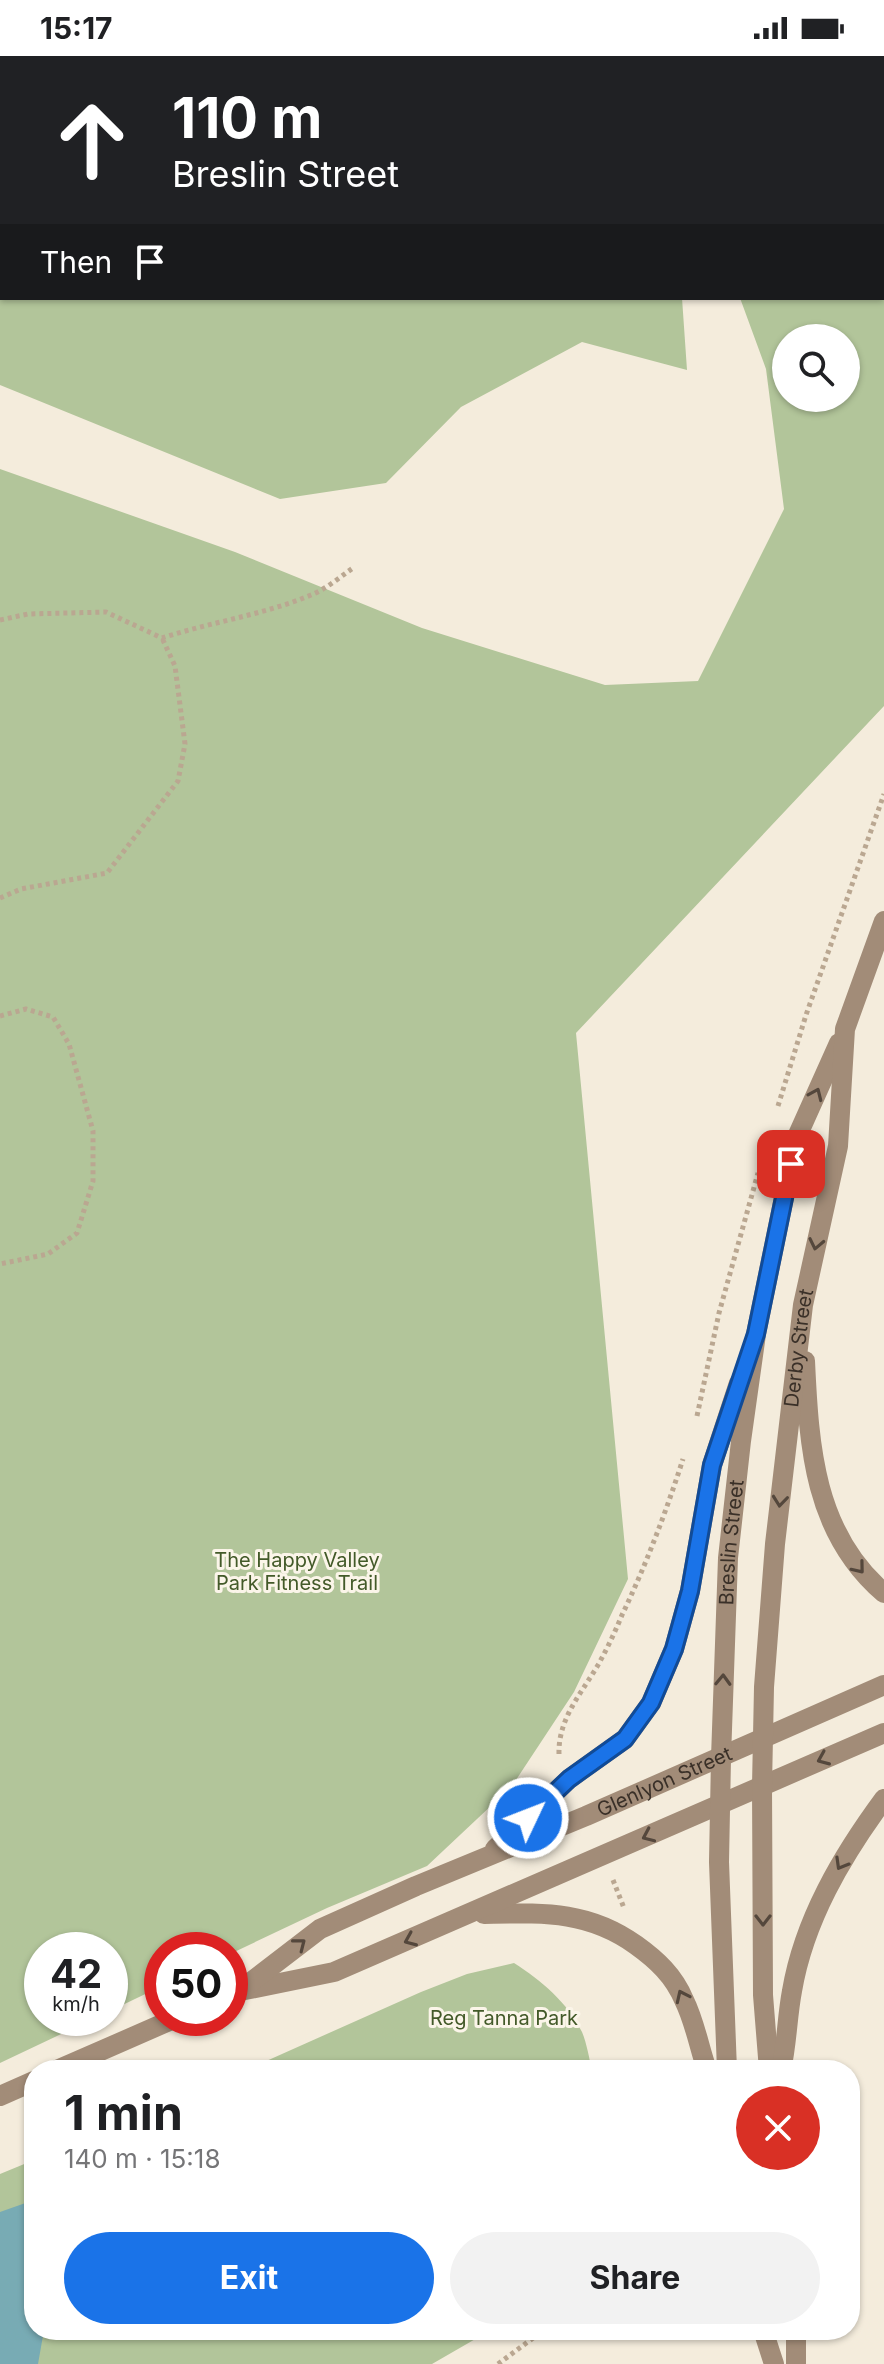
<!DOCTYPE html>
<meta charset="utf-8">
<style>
:root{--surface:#fff;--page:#f2f2f2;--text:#202124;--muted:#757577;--accent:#1a73e8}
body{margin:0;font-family:Inter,sans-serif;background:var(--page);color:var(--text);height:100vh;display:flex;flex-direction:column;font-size:30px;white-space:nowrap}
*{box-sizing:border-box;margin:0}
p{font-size:26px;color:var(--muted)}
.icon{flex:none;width:44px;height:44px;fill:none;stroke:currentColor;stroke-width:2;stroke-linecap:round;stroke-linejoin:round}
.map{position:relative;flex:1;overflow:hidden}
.details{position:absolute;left:24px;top:2004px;width:836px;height:280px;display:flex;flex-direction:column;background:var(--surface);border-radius:32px;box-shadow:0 2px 6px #0004}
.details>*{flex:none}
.hud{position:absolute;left:0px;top:0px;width:884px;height:244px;box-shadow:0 2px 6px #0004;background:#202124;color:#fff;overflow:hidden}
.controls{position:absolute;left:772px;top:268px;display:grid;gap:16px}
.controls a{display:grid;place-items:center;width:88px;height:88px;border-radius:50%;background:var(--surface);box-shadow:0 2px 6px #0004;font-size:40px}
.speed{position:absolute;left:24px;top:1876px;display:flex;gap:16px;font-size:40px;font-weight:700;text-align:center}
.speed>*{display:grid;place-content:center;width:104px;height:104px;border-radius:50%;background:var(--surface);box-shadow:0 2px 6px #0004;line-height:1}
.speed small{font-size:20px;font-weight:400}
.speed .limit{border:12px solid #d22;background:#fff;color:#111}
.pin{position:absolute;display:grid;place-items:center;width:68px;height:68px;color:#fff;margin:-34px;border-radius:16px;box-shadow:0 4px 12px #0006}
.me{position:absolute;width:88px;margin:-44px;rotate:47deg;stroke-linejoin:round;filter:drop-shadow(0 0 6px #0008)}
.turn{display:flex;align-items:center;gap:28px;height:168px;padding:0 40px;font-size:36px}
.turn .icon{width:104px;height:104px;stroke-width:2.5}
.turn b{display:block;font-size:56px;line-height:68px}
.then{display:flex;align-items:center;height:76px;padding:0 40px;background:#0003;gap:16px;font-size:30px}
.round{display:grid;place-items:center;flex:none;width:84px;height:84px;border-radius:42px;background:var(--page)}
.head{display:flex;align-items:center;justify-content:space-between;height:136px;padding:0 40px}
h1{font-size:48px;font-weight:700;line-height:60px}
.action{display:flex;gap:16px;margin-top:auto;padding:16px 40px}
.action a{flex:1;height:92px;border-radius:48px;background:var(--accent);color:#fff;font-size:32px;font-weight:700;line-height:92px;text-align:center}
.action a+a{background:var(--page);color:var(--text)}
.status{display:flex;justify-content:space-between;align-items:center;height:56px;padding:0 40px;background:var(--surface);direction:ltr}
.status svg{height:22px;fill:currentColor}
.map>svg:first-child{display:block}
</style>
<div class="status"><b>15:17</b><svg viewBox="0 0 49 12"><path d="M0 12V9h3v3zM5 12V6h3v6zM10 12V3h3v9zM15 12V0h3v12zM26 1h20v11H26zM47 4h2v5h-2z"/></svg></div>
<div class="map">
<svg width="884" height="2308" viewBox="0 0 884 2308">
<rect width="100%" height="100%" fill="#f4ecdc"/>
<path fill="#b2c59a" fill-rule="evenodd" d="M700 0H884V650L576 977 628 1523 574 1636 512 1730 427 1810 327 1852 230 1898V1894H162V1930L110 1955V1894H42V1962H95L0 2007V413L235 496 422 572 605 629 698 625 784 453 766 313 740 242H882V2ZM846 282V342H786V282Z
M0 45H2V242H682L687 314 582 286 461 351 386 427 280 443 0 329Z
M514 1907C541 1924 568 1947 582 1976 587 1988 589 2002 592 2014H246L421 1936 467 1918Z
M34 2104V2274H491L432 2308H0V2118Z"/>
<path fill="#78abb4" d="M34 2144V2274H44L38 2308H0V2156Z"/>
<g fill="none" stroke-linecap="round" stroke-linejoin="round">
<path stroke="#baa791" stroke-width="5" stroke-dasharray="4 4" stroke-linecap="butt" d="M0 564 28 558 106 556 162 582C211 566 263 559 311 539 326 533 340 521 353 512
M0 842 21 833 107 817 178 725 185 688 175 610 162 582
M0 960 26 953 53 961 69 988 93 1075V1125L77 1177 48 1198 0 1208
M778 1050 806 959 884 738
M697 1360 719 1257 758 1117
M559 1698C558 1663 581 1638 598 1609 607 1593 615 1576 622 1559 646 1509 666 1456 683 1403
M613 1824 624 1852
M498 2308 544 2274"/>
<g stroke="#a28c78" stroke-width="20">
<path d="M805 1305C809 1391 814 1477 884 1537"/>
<path d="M495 1793 569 1723 625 1683 651 1647 674 1593 690 1535 712 1409 739 1327"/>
<path d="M484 1858C542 1857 587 1854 636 1889 657 1904 674 1920 684 1944 695 1966 699 1991 707 2014"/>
<path d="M245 1934 334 1916 884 1677"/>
<path id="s1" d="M238 1936 320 1873 416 1830 586 1760 884 1629"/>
<path d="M57 2014 176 1962"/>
<path id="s2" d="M727 2014 719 1806 721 1702 728 1502 741 1385 756 1278 796 1083 839 987"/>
<path id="s3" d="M769 2014 763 1939 762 1730 764 1631 775 1488 803 1249 838 1090 845 973 884 865"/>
<path d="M781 2014C787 1988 787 1961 792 1935 804 1864 842 1800 884 1743"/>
<path d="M0 2040 34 2025"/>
<path d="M763 2274 774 2308"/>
<path d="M796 2274V2308"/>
</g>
</g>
<defs><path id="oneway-chevron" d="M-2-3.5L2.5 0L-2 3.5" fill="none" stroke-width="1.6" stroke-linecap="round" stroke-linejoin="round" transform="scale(2)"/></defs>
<g stroke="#54473c">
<use href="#oneway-chevron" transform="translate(816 1038) rotate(-66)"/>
<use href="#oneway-chevron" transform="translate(816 1188) rotate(102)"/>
<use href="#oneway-chevron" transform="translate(780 1445) rotate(96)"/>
<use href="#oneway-chevron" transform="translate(859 1512) rotate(51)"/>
<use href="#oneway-chevron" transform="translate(723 1624) rotate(-88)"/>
<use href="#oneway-chevron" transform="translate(823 1703) rotate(157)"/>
<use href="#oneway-chevron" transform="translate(648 1780) rotate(156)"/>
<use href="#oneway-chevron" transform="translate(841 1808) rotate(120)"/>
<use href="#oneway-chevron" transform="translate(763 1864) rotate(90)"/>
<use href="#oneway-chevron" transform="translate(410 1884) rotate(157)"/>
<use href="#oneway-chevron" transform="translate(300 1888) rotate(-38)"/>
<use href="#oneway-chevron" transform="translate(682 1940) rotate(-115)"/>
</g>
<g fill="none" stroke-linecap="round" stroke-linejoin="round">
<g stroke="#114b97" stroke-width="20">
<path id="route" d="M528 1762 569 1723 625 1683 651 1647 674 1593 690 1535 712 1409 756 1278 791 1108"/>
</g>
<use href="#route" stroke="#1a73e8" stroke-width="14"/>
</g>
<g text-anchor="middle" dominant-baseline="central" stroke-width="6" stroke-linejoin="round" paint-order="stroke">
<g font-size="20" fill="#3a3028" stroke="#fbf5e9">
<text stroke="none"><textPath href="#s3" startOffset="724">Derby Street</textPath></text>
<text stroke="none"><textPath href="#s2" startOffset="528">Breslin Street</textPath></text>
<text stroke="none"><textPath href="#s1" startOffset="478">Glenlyon Street</textPath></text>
</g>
<g font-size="20" fill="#435a29" stroke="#fbf5e9">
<text x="297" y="1504">The Happy Valley<tspan x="297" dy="23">Park Fitness Trail</tspan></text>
<text x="504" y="1962">Reg Tanna Park</text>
</g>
</g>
</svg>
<div class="controls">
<a><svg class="icon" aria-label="search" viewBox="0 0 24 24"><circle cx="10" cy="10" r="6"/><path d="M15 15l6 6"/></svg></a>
</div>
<div class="speed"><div>42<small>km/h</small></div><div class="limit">50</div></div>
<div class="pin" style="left:791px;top:1108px;background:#d93025"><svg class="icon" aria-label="arrive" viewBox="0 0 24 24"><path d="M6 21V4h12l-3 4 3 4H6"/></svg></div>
<svg class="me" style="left:528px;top:1762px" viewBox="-20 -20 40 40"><circle r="17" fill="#1a73e8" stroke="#fff" stroke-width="3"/><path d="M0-11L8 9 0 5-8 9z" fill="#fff"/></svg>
<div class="hud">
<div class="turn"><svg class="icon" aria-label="ahead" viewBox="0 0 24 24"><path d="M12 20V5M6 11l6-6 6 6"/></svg><div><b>110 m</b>Breslin Street</div></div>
<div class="then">Then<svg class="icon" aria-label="arrive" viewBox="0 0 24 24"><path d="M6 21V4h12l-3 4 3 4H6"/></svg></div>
</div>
<section class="details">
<div class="head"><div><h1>1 min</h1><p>140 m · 15:18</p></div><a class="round" style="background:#d93025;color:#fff"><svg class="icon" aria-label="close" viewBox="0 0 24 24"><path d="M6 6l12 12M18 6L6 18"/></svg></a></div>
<div class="action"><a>Exit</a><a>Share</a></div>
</section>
</div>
